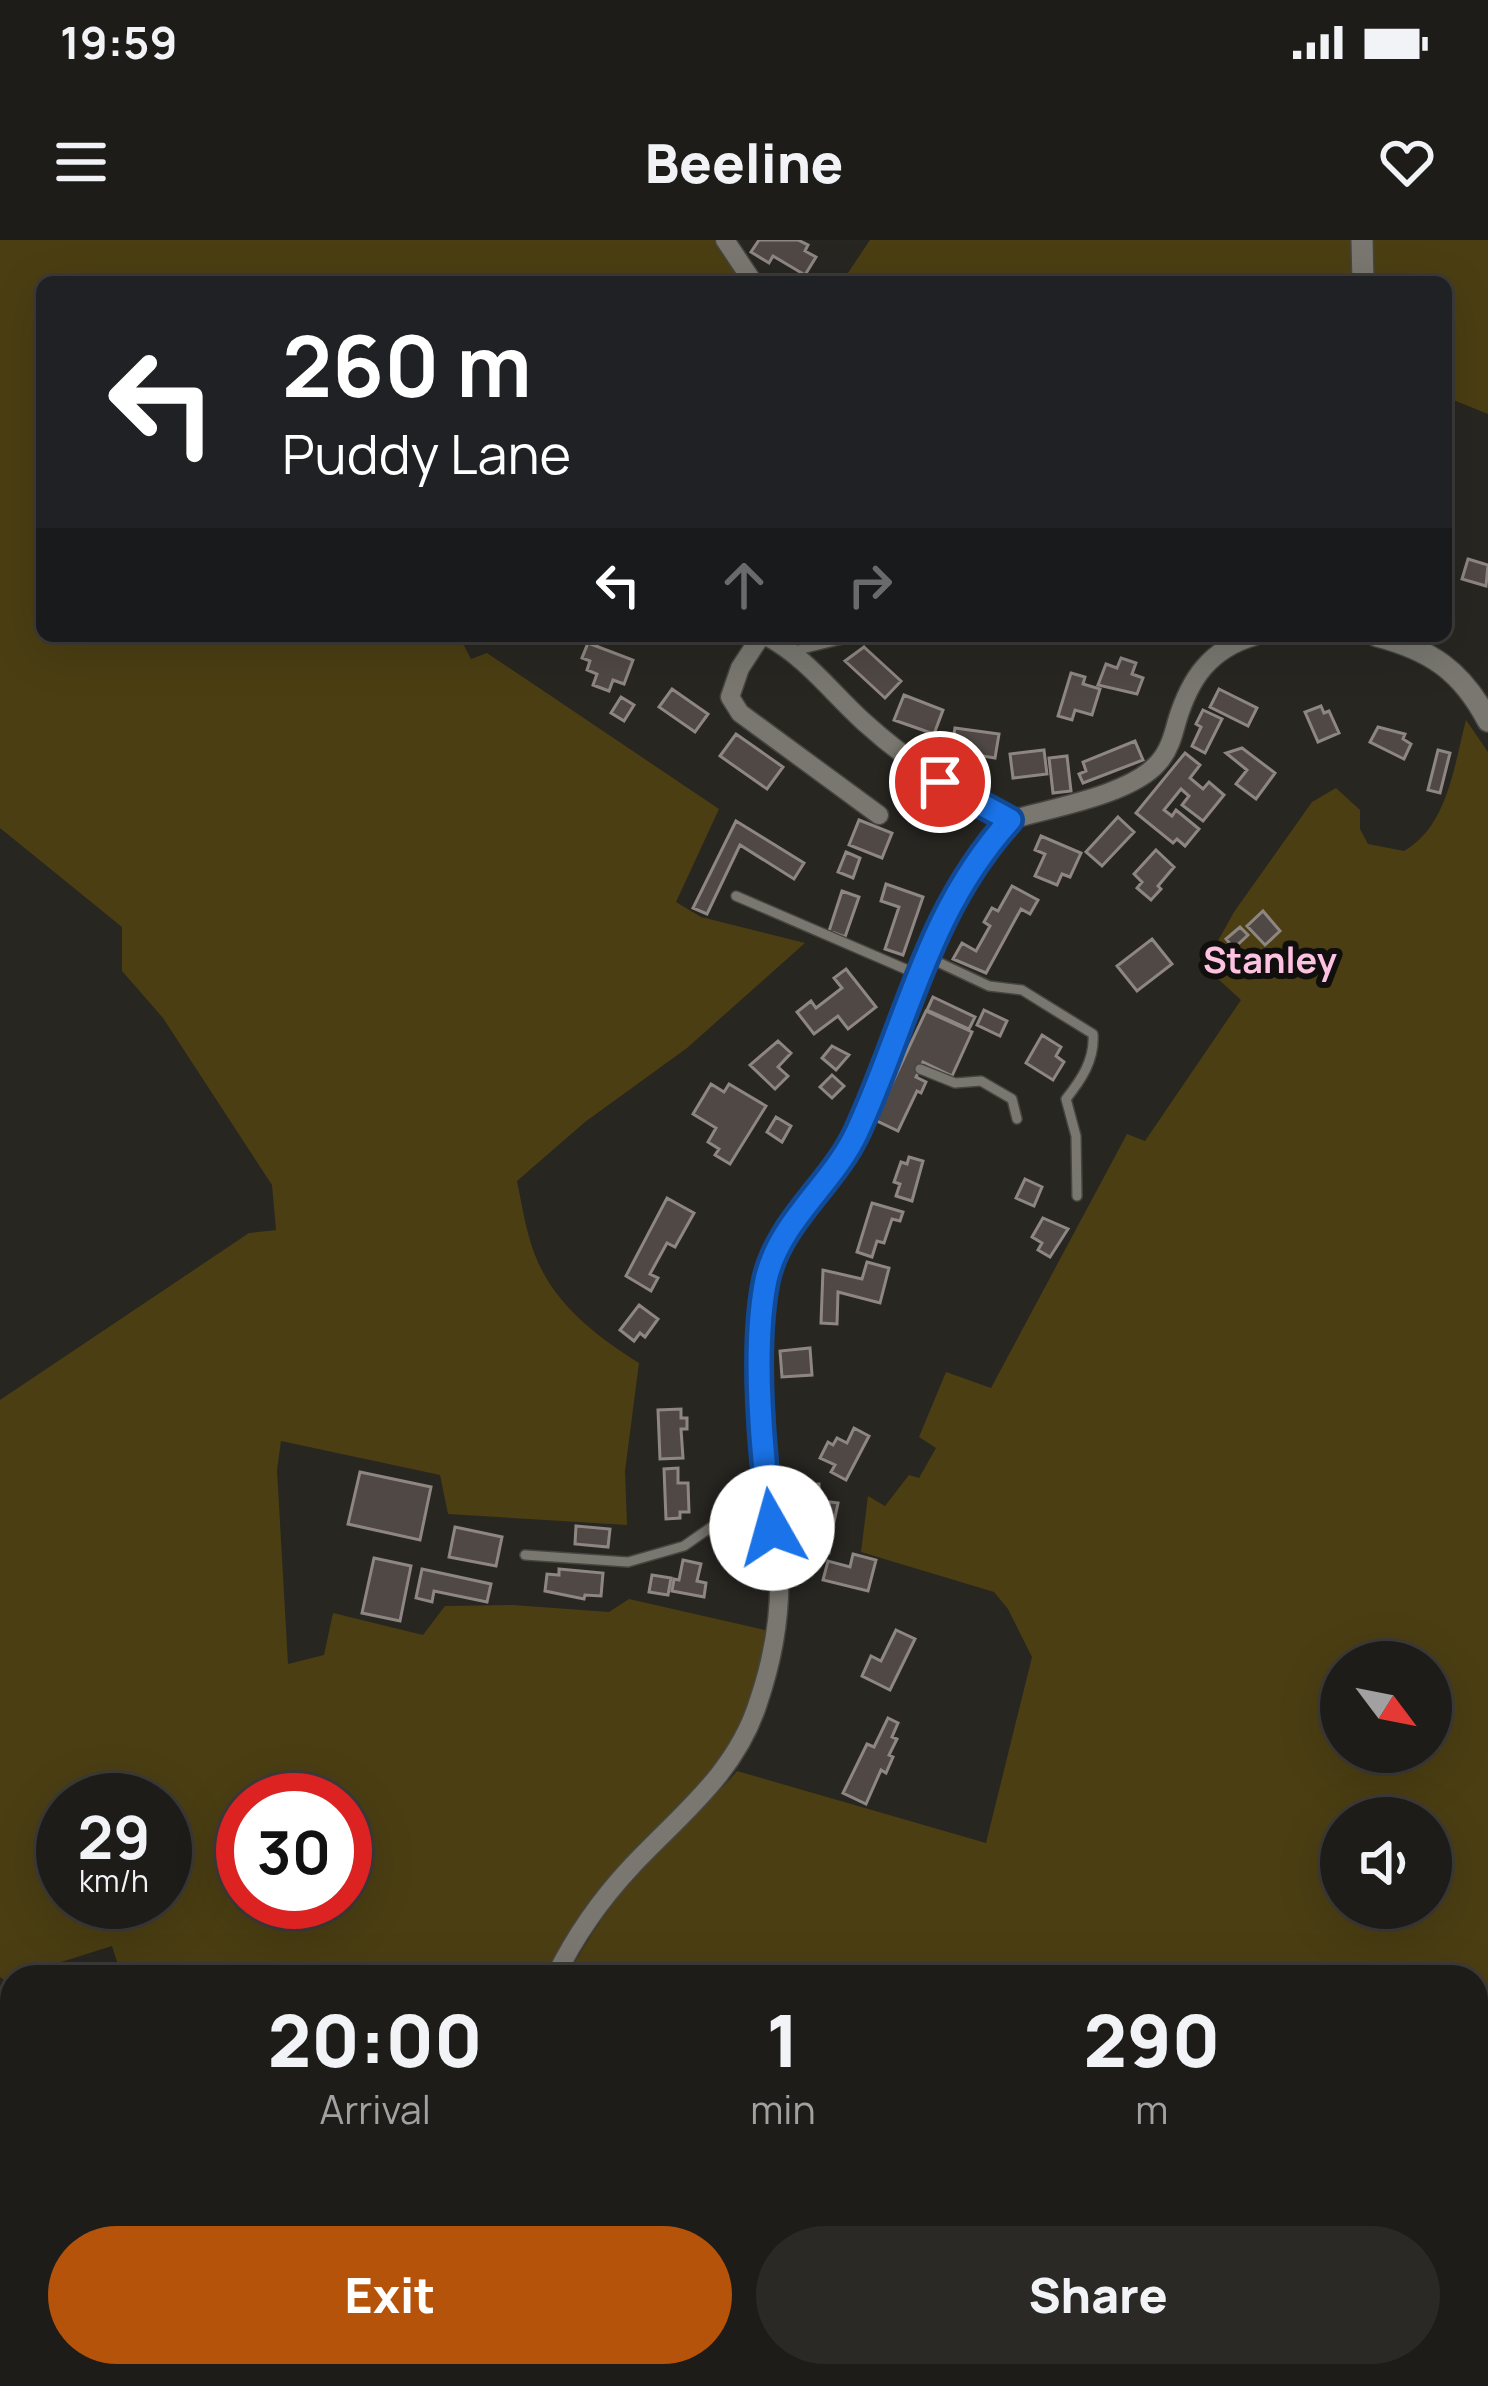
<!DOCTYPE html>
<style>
:root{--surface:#1e1c19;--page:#2b2926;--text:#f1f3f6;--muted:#a1a1a2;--line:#3c3a38;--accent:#b45309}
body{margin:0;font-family:Manrope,sans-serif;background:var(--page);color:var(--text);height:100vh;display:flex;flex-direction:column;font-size:45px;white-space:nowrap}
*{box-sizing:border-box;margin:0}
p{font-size:39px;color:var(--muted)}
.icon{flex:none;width:66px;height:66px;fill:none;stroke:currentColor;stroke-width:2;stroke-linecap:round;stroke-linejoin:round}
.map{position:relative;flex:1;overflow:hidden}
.drawer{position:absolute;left:0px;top:1725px;width:1488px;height:423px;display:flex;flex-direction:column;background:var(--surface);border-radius:36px 36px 0 0;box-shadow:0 12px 48px #0002,0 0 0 3px var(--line)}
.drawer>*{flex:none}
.hud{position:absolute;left:36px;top:36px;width:1416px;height:366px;border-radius:18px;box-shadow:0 12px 48px #0002,0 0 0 3px var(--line);background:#202124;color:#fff;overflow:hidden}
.needle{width:78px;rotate:122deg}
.tools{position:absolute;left:1320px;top:1401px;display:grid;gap:24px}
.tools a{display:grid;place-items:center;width:132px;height:132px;border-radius:50%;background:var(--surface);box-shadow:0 12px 48px #0002,0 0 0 3px var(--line);font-size:60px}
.speed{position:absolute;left:36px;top:1533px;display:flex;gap:24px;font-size:60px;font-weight:700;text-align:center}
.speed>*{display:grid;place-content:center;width:156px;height:156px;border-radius:50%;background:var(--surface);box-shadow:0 12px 48px #0002,0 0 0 3px var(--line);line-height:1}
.speed small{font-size:30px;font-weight:400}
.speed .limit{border:18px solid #d22;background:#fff;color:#111}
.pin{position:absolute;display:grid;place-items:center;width:102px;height:102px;color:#fff;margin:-51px;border:6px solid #fff;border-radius:50%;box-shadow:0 3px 12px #0007}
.me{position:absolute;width:132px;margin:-66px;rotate:353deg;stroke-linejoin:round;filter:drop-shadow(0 0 9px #0008)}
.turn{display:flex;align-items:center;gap:42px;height:252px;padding:0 48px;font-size:54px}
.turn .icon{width:156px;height:156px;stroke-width:2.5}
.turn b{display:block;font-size:84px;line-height:102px}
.lanes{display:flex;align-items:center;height:114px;padding:0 48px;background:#0003;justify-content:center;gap:60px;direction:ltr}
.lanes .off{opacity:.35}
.eta{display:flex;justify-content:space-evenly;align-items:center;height:204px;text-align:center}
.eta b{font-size:72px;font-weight:800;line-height:84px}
.primary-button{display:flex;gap:24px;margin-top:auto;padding:24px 48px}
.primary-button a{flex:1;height:138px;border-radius:72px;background:var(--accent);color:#fff;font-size:48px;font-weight:800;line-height:138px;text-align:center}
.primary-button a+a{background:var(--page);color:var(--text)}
.status{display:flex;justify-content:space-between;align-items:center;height:84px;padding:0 60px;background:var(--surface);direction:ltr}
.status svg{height:33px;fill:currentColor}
header{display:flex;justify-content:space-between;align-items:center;height:156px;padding:0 48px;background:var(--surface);font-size:54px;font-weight:800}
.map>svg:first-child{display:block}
</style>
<div class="status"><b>19:59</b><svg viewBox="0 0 49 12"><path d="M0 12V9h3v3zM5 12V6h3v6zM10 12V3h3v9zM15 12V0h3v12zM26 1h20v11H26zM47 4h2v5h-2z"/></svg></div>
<header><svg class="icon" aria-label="menu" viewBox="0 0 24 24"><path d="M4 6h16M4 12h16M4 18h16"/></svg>Beeline<svg class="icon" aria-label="heart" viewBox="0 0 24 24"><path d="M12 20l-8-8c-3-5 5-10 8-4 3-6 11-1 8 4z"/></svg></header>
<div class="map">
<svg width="1488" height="2146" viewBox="0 0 1488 2146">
<rect width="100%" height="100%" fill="#282621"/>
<path fill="#4b3e13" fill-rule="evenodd" d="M0 0H717L745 42H42V396H459L471 419 487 413 719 569 676 662 701 677 805 703 687 808 585 882 517 941C522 965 526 992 535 1015 554 1064 596 1096 639 1123L625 1231 627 1285 448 1274 440 1235 281 1201 277 1230 288 1424 324 1415 333 1373 423 1395 445 1366 513 1365 609 1372 629 1359 769 1391C760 1431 751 1468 730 1504 700 1555 663 1581 625 1622 592 1657 569 1695 546 1737H122L112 1706 4 1740 0 1737V1160L249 993 276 990 272 945 163 778 122 731V687L0 588ZM63 1560H165V1662H63ZM243 1560H345V1662H243Z
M870 0H1352L1351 42H842Z
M1372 0H1488V174L1446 157V42H1371Z
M1466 480 1488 512V2146H443L435 2136H1476V1737H566C589 1697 612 1661 643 1627 672 1593 708 1566 737 1531L986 1603 1032 1417 1008 1369 994 1352 861 1312 868 1256 885 1266 909 1235 919 1238 936 1208 919 1197 946 1132 991 1148 1127 894 1145 901 1241 760 1204 726 1234 672 1312 562 1336 548 1360 570V589L1368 604 1404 611C1448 586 1454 525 1466 480ZM1341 1422H1431V1512H1341ZM1341 1578H1431V1668H1341Z"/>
<path fill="#4f4845" stroke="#8e8682" stroke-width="3" d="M759 0H798L808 5 805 11 816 17 805 35 773 16 769 23 751 12Z
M1468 319 1488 325 1486 346 1462 339Z
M588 403 633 420 624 444 613 440 609 451 593 445 597 434 587 430 590 421 582 418Z
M864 407 901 441 885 458 845 421Z
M1121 418 1136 423 1132 434 1143 438 1137 454 1098 445 1106 424 1117 428Z
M1071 433 1085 437 1083 444 1100 449 1092 475 1075 470 1072 480 1058 476Z
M672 449 708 474 695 492 659 467Z
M1219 449 1257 468 1248 486 1210 467Z
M904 455 943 470 934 494 894 480Z
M621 457 634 465 624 481 611 473Z
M1321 466 1324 473 1329 471 1339 493 1318 502 1305 472Z
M1203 470 1222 479 1205 513 1192 506 1201 487 1196 484Z
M1378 487 1405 494 1403 499 1411 504 1404 519 1370 502Z
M955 488 999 494 995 518 951 511Z
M736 494 783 527 767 549 720 516Z
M1135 501 1143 520 1083 543 1079 534 1086 531 1083 522Z
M1242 508 1275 533 1256 559 1236 544 1247 530 1226 513Z
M1044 510 1047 534 1013 538 1010 514Z
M1438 510 1450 513 1440 553 1428 550Z
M1185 513 1200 525 1190 538 1203 549 1209 542 1224 555 1203 581 1182 565 1189 556 1181 549 1164 570 1172 576 1176 570 1199 589 1185 606 1177 599 1173 603 1136 573Z
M1067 516 1071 551 1053 553 1049 518Z
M1118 577 1134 592 1102 626 1086 612Z
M859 580 892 593 882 618 849 605Z
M736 581 804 623 794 639 740 605 707 674 693 668Z
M1041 596 1081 613 1070 637 1062 634 1057 645 1035 636 1045 614 1035 610Z
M1156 610 1174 627 1158 646 1161 649 1151 660 1137 648 1142 642 1134 634Z
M846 612 860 618 853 638 838 632Z
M886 644 923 657 903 715 885 709 899 667 881 661Z
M1012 646 1038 660 1030 674 1021 669 986 733 953 719 962 703 976 711 990 686 984 682 992 668 998 671Z
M842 651 859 657 845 697 829 691Z
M1263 671 1280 691 1265 705 1247 686Z
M1240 687 1248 695 1234 708 1226 699Z
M1152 699 1172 724 1137 751 1117 726Z
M846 729 876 767 848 789 838 776 814 794 797 772 811 761 816 768 842 748 834 738Z
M933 757 975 777 969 789 927 770Z
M984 770 1007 781 1000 796 977 785Z
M926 771 972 792 952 836 923 822 916 837 926 842 921 853 917 851 898 891 875 880Z
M1042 795 1061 807 1056 816 1064 822 1053 840 1026 823Z
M778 801 791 813 778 827 788 836 775 849 750 825Z
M832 806 849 815 836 830 822 818Z
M832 835 844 846 832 858 820 847Z
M711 844 724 852 729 844 766 866 730 924 715 915 719 909 708 902 716 888 693 874Z
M776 877 791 886 782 902 767 892Z
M909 917 923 921 912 961 896 956 900 944 894 942 901 922 907 924Z
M1025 939 1042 947 1034 966 1016 958Z
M667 958 694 973 675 1007 667 1003 650 1034 658 1038 651 1051 626 1036Z
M872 963 903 972 900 981 892 979 884 1003 877 1001 872 1017 857 1012Z
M1043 978 1068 989 1050 1017 1038 1010 1042 1003 1032 997Z
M867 1022 889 1028 880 1063 838 1052 837 1084 821 1083 823 1030 862 1039Z
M639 1065 658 1079 645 1097 640 1093 634 1101 620 1090Z
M810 1108 812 1135 782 1137 780 1111Z
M681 1169V1178H687V1189H681L683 1218 660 1219 658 1170Z
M854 1188 869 1196 846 1240 831 1232 835 1225 820 1218 828 1202 833 1205 837 1198 847 1203Z
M678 1228V1243H688L689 1272H680V1278L666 1279 664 1229Z
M360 1232 431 1247 420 1300 348 1284Z
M778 1241H788L789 1245 819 1244V1260L779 1262Z
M823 1261 838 1263 833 1287 813 1284Z
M813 1284 833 1287 829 1313 808 1310Z
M576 1286 610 1289 608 1307 575 1304Z
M455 1287 502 1297 496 1326 449 1317Z
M853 1314 876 1320 868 1351 823 1340 828 1321 850 1327Z
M374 1318 411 1326 400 1381 362 1373Z
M683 1320 701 1324 697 1341 706 1343 704 1357 672 1351 674 1339 679 1340Z
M422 1329 491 1344 487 1362 434 1351 432 1362 416 1358Z
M559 1329 603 1333 601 1356 585 1355 584 1359 545 1351 547 1334 559 1335Z
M652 1335 671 1338 668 1355 649 1352Z
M896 1390 915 1399 890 1450 862 1436 871 1416 881 1421Z
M888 1478 898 1483 892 1497 897 1499 889 1515 893 1517 886 1533 881 1530 866 1564 843 1553 867 1504 874 1507Z
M262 2136H275L280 2142 276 2146H251Z
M343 2136H349L358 2146H332Z"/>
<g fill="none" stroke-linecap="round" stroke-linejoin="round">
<g stroke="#464540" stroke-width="12">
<path id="service" d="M794 411 855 396
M736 656 917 734
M925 716 989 746 1022 750 1093 794C1095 820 1081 840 1066 859L1076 896 1077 956
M920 829 955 843 981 841 1012 859 1017 879
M525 1315 628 1322 684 1306 766 1249"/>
</g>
<g stroke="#464540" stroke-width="21">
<path id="minor" d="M725 0 753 42
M761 396 740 428 730 457 740 473 879 575
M766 396C806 417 831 452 864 482 909 523 956 552 1010 580
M1010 580C1051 568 1130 555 1158 523 1169 511 1173 496 1177 481 1190 438 1210 409 1255 396
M555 1737C575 1696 601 1659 632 1626 680 1575 736 1533 758 1463 773 1419 781 1376 779 1330 777 1303 769 1276 766 1249 762 1202 760 1151 761 1104 763 1050 774 1004 807 961 824 939 843 920 855 895 911 784 922 678 1010 580
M227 2146 243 2136"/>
</g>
<g stroke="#464540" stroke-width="24">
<path id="tertiary" d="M1362 0 1363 42
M1377 396C1431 410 1462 431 1488 481"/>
</g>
<use href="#service" stroke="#797770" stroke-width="9"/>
<use href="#minor" stroke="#797770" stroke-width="18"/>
<use href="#tertiary" stroke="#797770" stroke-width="21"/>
</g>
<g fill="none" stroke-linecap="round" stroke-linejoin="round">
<g stroke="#114b97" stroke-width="30">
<path id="route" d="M772 1288C762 1218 752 1108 766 1040 779 981 833 944 857 892 908 782 926 673 1010 580L940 542"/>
</g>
<use href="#route" stroke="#1a73e8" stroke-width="21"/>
</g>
<g text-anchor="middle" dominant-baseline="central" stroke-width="12" stroke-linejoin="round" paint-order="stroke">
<g font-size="36" font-weight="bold" fill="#fdc1e2" stroke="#100f0d">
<text x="1270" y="719">Stanley</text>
</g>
</g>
</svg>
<div class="tools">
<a><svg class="needle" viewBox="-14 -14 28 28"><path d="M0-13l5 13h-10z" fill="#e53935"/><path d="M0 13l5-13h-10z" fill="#a1a1a2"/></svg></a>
<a><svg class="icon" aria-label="sound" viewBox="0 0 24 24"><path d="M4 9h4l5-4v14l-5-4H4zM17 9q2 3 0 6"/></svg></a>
</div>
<div class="speed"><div>29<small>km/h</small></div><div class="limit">30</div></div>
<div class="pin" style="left:940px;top:542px;background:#d93025"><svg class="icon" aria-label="arrive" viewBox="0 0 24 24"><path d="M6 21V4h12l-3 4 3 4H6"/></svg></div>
<svg class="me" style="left:772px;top:1288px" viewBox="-20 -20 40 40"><circle r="19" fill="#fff"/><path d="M0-13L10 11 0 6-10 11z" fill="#1a73e8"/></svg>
<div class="hud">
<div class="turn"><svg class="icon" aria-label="left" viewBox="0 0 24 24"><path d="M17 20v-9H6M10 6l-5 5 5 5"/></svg><div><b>260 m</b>Puddy Lane</div></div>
<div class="lanes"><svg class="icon" aria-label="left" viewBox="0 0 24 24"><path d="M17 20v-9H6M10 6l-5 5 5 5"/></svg><svg class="icon off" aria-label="ahead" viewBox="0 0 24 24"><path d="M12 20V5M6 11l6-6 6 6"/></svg><svg class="icon off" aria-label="right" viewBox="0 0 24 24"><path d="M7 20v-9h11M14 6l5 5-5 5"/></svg></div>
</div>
<section class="drawer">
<div class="eta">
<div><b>20:00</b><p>Arrival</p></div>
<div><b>1</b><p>min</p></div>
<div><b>290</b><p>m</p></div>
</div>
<div class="primary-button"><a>Exit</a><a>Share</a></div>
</section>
</div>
